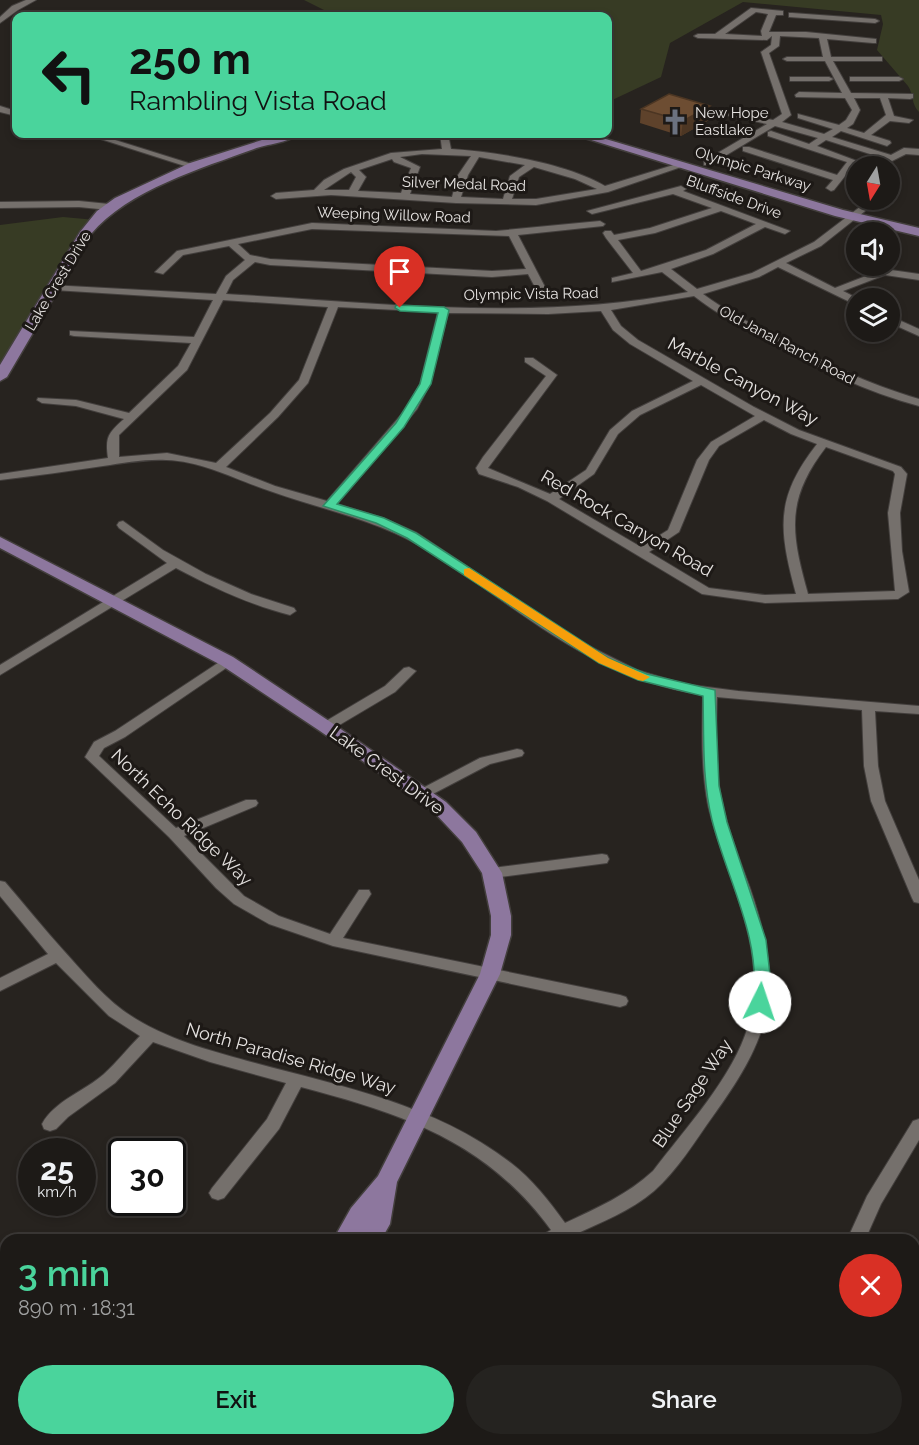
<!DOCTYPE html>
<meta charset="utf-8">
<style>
:root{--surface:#1d1a17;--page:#252320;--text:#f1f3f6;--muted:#a0a1a1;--line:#3b3836;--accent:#4ad49c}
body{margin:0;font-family:Raleway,sans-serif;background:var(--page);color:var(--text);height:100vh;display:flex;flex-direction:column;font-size:22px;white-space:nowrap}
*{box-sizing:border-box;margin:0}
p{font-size:20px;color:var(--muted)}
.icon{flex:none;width:33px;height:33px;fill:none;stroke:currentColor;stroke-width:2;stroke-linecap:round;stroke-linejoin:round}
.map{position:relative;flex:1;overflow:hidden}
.panel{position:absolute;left:0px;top:1234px;width:920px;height:212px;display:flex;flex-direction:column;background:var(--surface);border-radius:18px 18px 0 0;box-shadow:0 3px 9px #0003,0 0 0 2px var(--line)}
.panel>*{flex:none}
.banner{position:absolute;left:12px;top:12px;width:600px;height:126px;border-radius:12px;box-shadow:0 3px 9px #0003,0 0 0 2px var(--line);background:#4ad49c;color:#111;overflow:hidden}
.needle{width:39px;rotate:191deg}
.buttons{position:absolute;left:846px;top:156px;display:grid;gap:12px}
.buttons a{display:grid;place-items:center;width:54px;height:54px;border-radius:50%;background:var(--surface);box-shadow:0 3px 9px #0003,0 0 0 2px var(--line);font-size:30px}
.speed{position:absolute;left:18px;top:1138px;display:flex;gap:12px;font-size:30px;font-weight:700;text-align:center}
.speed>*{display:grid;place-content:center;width:78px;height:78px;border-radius:50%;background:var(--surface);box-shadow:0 3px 9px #0003,0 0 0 2px var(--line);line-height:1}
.speed small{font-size:15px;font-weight:400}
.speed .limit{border:3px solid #111;border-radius:9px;background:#fff;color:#111}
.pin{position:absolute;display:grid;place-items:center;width:51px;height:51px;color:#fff;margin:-62px -26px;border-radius:50% 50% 50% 0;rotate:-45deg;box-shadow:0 0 6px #0007}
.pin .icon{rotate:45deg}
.me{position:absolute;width:66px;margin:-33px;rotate:4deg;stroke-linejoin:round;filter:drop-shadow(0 0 4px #0008)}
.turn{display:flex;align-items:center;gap:21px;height:126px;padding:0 18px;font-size:27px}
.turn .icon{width:78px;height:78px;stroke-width:2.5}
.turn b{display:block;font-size:42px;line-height:51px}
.round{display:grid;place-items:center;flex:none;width:63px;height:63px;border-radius:32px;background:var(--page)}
.headline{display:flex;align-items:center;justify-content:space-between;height:102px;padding:0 18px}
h1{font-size:36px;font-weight:600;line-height:45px;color:var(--accent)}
.action{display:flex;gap:12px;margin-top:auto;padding:12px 18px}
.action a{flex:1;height:69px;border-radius:36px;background:var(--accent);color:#111;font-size:24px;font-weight:600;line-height:69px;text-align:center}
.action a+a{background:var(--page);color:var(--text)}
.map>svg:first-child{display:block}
</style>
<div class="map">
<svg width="919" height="1445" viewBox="0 0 919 1445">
<rect width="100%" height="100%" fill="#27231f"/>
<path fill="#373b24" d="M304 0H919V112C911 104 914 95 908 86L877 50 883 24 881 15 743 2 670 43 661 77 608 102V16H336Z
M63 217 96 220 0 377V225Z"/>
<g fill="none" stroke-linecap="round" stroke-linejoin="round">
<g stroke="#433f3d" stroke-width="2">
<path id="minor" d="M26 0H36L18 10 0 23V17L12 6Z
M751 8 783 11V15H776L769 32H806L876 39V43H873L827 39 831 57H882V61H833L851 93 913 94V98L910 99 888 98 894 116 913 120 909 123 890 121 871 135 890 141 891 143 887 146 841 131 832 137 891 155 904 148 919 149V155L906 154 892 161 826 140 817 146 857 161 834 190 831 191 826 188 833 180 743 151V147H749L837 175 847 162 768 136V132L771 131 809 144 818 138 775 126 710 165H704V161L767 124 721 114V110L773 120 782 114 761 52 771 45 772 36 767 40 698 38 694 36 698 34H715ZM756 12 768 14 761 31 762 36 725 34ZM780 36 819 38 823 57H787L783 59 787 61H825L842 93 799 92 795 95 796 97 845 98 852 110 846 120 839 125 798 114V118L833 129 824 134 782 122 791 115 769 53 779 46ZM854 98H880L886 115 864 133 847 128 853 124 860 110Z
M259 12 286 14 290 16H232Z
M792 13 875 19 879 21 875 23 789 17V13Z
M790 77H829L833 79 829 81H790Z
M850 77H899L903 79 899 81H850Z
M0 106 16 111V116L0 112Z
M85 134H96L198 166 191 168Z
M440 134H448L451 149C497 152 565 163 605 186L680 163 687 165 608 192 536 205 456 203 331 195 276 199 271 196 276 193 314 190 324 180 344 169 391 153 442 149ZM422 154 471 156 458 175 452 197 410 194 420 167 400 157ZM479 157 525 165 510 176 503 199 461 197 468 175ZM392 159 394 162 411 168 401 193 358 191 366 177 359 170ZM534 167 575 179 597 189 536 199H512L519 177ZM351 172 356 177 349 190H324Z
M681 186 686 189 683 191 790 231 785 234 765 227 713 254 671 269 697 289 752 273 814 242 869 200H879L821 246 786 263 835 288 884 269 919 274V280L885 275 843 291 857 298 856 305 778 267 759 277 703 294C726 311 750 323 775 336 825 363 865 383 919 399V406C866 392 818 368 770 342 744 328 718 315 694 296L611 310 621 326 638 340 754 407 799 430 901 467 907 474 900 513 902 551 909 592 898 599 765 603 702 594 547 501 518 487 479 474 476 468 483 457 546 376 525 362V358H533L557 375 488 468 550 494 586 470 610 430 632 411 693 381 630 344 613 330 601 311 548 314 448 313 430 384 417 409 337 504 383 518 417 533 579 641 637 670 684 684 738 691 919 706V714L875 711 878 766 885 801 919 880V903L914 902 912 898 871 801 864 766 862 710 717 697C716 733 714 770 723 806 729 834 740 861 750 888 784 988 774 1032 713 1116 695 1141 677 1171 654 1191 631 1211 601 1222 574 1235L577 1240H539L542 1235 551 1230C486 1141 403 1114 301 1087L279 1129 224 1198 218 1200 212 1198 209 1193 212 1188 267 1119 286 1083 210 1062 153 1042 115 1083 68 1117 56 1129 50 1131 44 1129 42 1124C54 1101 85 1091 104 1074 117 1062 128 1048 140 1036L109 1016 56 963 0 991V978L48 954 0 896V881L5 882C25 905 44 929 64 951 86 975 107 1002 136 1019 172 1041 215 1052 255 1063 344 1087 436 1105 511 1163 532 1179 549 1201 565 1223 597 1208 627 1195 653 1171 684 1130 734 1076 748 1026 771 949 725 878 708 805 701 769 702 732 703 695 595 679 526 614 437 556 384 521 329 512 270 491 236 480 203 461 166 460 145 459 124 463 103 466 69 471 34 476 0 480V474L108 458C105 437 108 433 124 419L76 406 42 403 37 400 38 398 76 400 129 413 178 366 191 343 74 336 70 335V331L194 337 213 300 54 290 50 289V285L216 294 226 276 245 260 229 246 183 255 163 274 155 272 177 251 312 223 496 231 600 221 605 224 603 226 518 235 545 287 540 290 536 289 528 274 492 277 270 265 255 262 233 280 226 294C379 303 536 322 688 292L662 272 612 282V278L633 273 606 238 603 233 605 231H611L614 235 650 228 712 208 673 194 592 214 587 211ZM721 211 756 224 706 250 641 271 618 240 655 233ZM312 229 509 236 526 269 492 271 270 259 250 255 238 244ZM223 300 328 307 299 380 270 413 216 463 167 453 119 457V435L187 370ZM338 307 438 312 420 384 407 408 327 501 275 486 226 467 278 417 308 383ZM701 385 755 416 711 442 697 460 668 530 641 547 559 499 594 474 618 434 640 415ZM764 420 791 434 817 444C774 499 779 530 796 594L765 595 709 588 649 552 679 532 709 460 719 446ZM826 447 893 471 895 474 888 513 895 591 808 594C791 533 785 500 826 447Z
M79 201 109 204 114 207 109 210 79 207 0 208V202Z
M890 316 919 329V336L890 323Z
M123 521 163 550 206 574 251 594 294 608 296 611 290 615C250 605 212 587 176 568L0 675V665L167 563 119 528 117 525 119 522Z
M227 657 232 658 233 661 232 664 125 737 104 748 99 756 176 828 246 800H256L258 803 256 806 184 836 244 896 279 916 330 934 359 890H369L371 894 343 938 620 995 626 997 628 1001 626 1005 620 1007 333 946 269 924 234 904 216 888 169 837 85 757 94 742 115 731Z
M409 667 416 671 395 692 331 730H321L319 727 321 724 385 686 404 668Z
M517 749 522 750 524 753 522 756 490 764 429 796 424 798 417 793 419 790 480 758Z
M602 854 607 855 609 859 607 863 492 878 487 877 485 873 487 869 492 868Z
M919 1119V1140L881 1204 865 1240H847L867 1196 913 1121Z
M834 1440H864L867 1445H837Z"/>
</g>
<g stroke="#433f3d" stroke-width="3">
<path id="major" d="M281 134H298C288 143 267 144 254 149 202 168 128 190 91 234L7 377 0 381V365L80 232 97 211 115 198 190 163Z
M572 134H589L843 210 919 228V236L835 216Z
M0 537 233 657 332 723 446 802 476 832 502 873 511 916V935L500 974 397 1182 390 1224 381 1240H333L351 1208 378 1176 480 974 491 935V916L482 873 462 842 432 810 320 731 221 665 0 548Z
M0 1305 6 1307V1327L0 1325Z
M277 1440H314L316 1445H279Z
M364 1440H401L403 1445H366Z"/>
</g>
<use href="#minor" fill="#75706c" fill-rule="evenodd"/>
<use href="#major" fill="#8d779e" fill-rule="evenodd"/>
</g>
<path fill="#5e422b" d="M641 109 709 120 681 136 640 123Z"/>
<path fill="#4c3623" d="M710 106 709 120 681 136 683 121Z"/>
<path fill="#6d4d32" stroke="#4c3623" stroke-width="1.5" d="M669 94 710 106 683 121 641 109Z"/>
<path fill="#4ad49c" stroke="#308a65" stroke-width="1.5" d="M396 305 444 307 449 310 431 384 404 427 337 504 384 518 416 533 608 658 647 674 715 690 719 786 727 822 766 940 771 983 766 1006 760 1008 753 1002C762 938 727 880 712 820 702 779 704 738 703 696L638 680 599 663 407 538 376 523 323 506 396 423 420 384 438 313 400 311 395 308Z"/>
<path fill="#f59e0b" d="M469 568 608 658 650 677 643 681 638 680 599 663 464 575V569Z"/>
<defs>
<g id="church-bare" transform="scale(2.07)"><path d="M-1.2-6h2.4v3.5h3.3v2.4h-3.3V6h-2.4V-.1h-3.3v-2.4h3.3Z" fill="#6b7280" stroke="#1d1916" stroke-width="2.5" paint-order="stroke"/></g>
</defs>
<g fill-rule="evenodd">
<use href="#church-bare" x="675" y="122"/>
</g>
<g text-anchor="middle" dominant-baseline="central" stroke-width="6" stroke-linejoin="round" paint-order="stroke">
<g font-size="15" fill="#e5e2e0" stroke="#1d1916" text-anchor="start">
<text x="695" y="113">New Hope<tspan x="695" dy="17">Eastlake</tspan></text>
</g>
<g font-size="15" fill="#e5e2e0" stroke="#1d1916">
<text transform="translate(753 169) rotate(17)">Olympic Parkway</text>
<text transform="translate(464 184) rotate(2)">Silver Medal Road</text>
<text transform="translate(734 197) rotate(20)">Bluffside Drive</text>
<text transform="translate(394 215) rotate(2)">Weeping Willow Road</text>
<text transform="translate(58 281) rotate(-59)">Lake Crest Drive</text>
<text transform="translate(531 294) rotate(-1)">Olympic Vista Road</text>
<text transform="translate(787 345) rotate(28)">Old Janal Ranch Road</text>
</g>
<g font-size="18" fill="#e5e2e0" stroke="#1d1916">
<text transform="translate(743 381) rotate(28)">Marble Canyon Way</text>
<text transform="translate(627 523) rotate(30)">Red Rock Canyon Road</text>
<text transform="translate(387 770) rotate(36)">Lake Crest Drive</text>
<text transform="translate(182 817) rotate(44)">North Echo Ridge Way</text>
<text transform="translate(291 1058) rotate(16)">North Paradise Ridge Way</text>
<text transform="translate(692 1093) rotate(-56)">Blue Sage Way</text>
</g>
</g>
</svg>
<div class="buttons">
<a><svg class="needle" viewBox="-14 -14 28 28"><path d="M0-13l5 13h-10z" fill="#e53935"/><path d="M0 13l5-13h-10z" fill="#a0a1a1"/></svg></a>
<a><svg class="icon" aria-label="sound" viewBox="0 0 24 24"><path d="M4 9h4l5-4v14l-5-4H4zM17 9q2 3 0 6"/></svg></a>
<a><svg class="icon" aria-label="layers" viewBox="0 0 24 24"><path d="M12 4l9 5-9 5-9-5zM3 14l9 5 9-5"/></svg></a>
</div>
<div class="speed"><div>25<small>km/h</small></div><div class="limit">30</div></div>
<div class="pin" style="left:400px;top:308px;background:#d93025"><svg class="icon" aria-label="arrive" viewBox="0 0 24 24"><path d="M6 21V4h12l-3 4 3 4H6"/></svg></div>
<svg class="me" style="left:760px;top:1002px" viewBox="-20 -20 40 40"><circle r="19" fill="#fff"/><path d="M0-13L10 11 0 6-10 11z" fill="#4ad49c"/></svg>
<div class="banner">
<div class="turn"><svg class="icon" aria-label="left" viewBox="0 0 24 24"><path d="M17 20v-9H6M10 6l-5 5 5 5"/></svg><div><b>250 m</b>Rambling Vista Road</div></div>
</div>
<section class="panel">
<div class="headline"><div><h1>3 min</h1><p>890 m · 18:31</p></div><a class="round" style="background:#d93025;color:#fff"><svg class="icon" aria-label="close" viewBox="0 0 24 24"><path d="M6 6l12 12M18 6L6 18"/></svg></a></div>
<div class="action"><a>Exit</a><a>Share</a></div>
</section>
</div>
